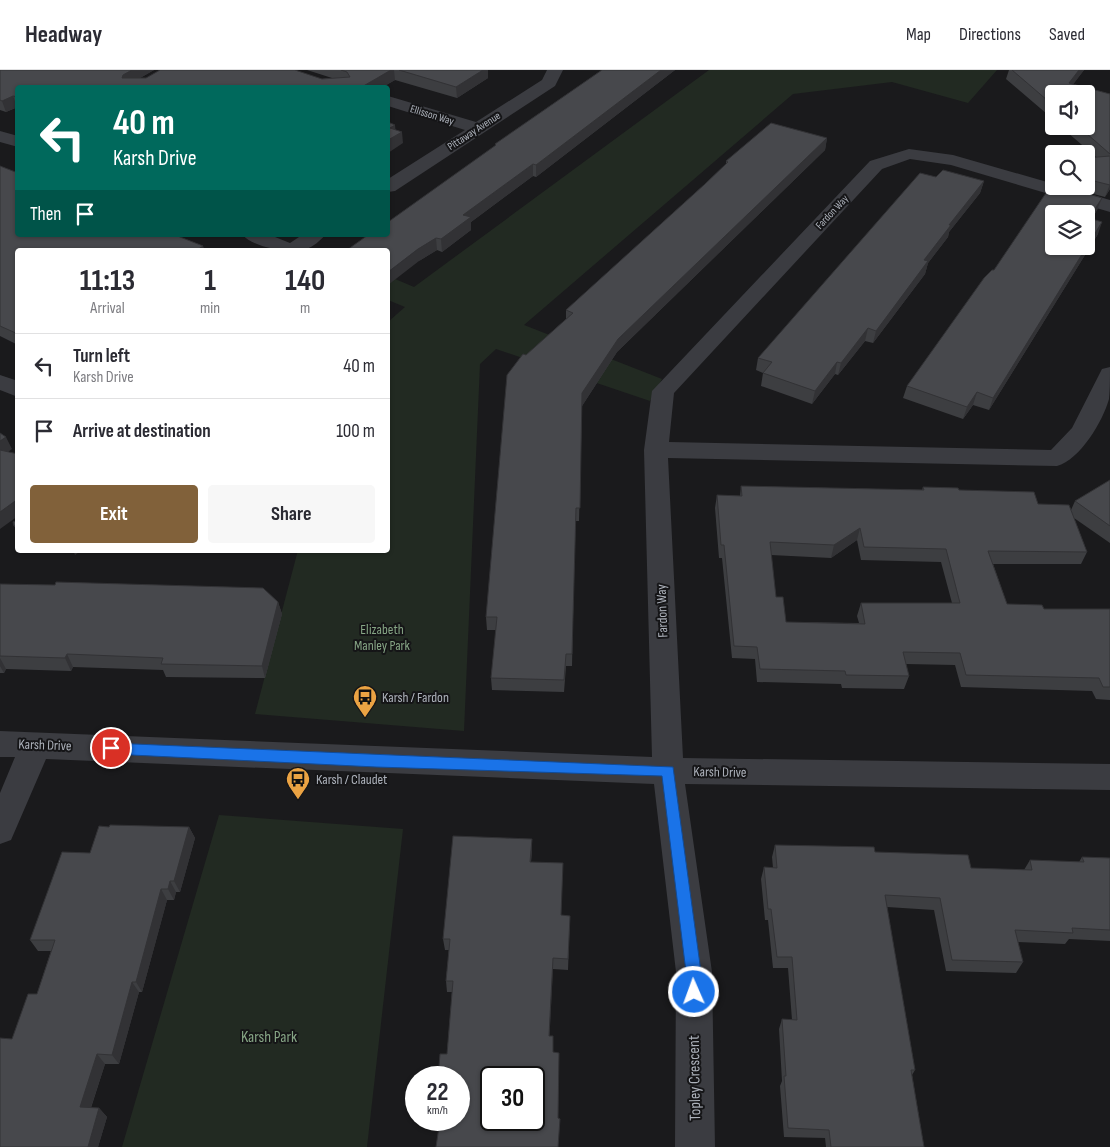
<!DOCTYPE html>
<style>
:root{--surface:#fff;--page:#f7f7f7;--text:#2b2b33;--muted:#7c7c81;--line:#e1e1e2;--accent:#81613a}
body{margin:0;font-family:"Sofia Sans Condensed",sans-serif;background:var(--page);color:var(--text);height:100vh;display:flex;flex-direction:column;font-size:19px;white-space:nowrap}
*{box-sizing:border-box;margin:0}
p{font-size:16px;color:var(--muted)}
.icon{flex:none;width:28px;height:28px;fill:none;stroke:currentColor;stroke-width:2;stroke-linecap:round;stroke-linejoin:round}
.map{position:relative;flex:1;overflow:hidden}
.panel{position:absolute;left:15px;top:178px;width:375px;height:305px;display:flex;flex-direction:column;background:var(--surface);border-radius:5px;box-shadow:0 1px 4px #0004}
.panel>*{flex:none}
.hud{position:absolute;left:15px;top:15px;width:375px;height:152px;border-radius:5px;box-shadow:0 1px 4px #0004;background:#00695c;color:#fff;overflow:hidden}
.fabs{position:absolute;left:1045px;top:15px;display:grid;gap:10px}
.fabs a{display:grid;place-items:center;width:50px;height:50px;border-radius:5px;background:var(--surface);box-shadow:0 1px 4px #0004;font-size:25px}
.speed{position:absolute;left:405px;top:996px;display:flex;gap:10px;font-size:25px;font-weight:700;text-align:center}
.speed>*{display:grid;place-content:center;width:65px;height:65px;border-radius:50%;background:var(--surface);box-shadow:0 1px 4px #0004;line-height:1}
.speed small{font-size:12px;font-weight:400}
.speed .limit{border:2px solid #111;border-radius:8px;background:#fff;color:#111}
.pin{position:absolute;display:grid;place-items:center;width:42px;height:42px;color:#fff;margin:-21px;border:2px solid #fff;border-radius:50%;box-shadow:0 1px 5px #0007}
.me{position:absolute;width:55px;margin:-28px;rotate:358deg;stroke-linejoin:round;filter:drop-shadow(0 0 4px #0008)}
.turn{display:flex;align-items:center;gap:18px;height:105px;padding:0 15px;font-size:22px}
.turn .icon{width:65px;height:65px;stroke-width:2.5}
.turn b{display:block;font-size:35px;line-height:42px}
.then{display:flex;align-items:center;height:48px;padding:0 15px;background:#0003;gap:10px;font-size:19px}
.eta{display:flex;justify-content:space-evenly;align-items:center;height:85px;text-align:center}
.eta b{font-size:30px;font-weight:700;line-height:35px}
.action{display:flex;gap:10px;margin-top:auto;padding:10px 15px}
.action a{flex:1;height:58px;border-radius:5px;background:var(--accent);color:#fff;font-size:20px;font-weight:700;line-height:58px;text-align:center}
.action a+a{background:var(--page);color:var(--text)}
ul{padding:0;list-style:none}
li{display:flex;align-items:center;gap:15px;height:65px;padding:0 15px;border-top:1px solid var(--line)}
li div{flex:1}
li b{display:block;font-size:19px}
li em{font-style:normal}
header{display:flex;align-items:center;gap:30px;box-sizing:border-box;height:70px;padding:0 25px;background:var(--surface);border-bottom:1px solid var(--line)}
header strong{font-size:24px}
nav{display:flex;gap:28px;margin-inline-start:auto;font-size:18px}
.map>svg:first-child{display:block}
</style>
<header>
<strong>Headway</strong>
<nav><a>Map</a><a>Directions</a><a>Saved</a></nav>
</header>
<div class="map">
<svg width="1110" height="1077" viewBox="0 0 1110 1077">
<rect width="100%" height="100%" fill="#1a1a1c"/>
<path fill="#222a22" d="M709 0H997L968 33 892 12 793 24 524 255 662 309 650 331 496 279 480 294 464 661 255 644 298 480H388V252L405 237 388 230V206L414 217Z
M219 745 403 759 367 1077H122Z"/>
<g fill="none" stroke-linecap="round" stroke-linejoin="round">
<path fill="#3b3c41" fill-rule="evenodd" d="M547 0H563L555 16 395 121 388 122V109L465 60 388 36V26L476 52 542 10Z
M0 61 18 66V77L0 72Z
M909 79 953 85 1054 114V116H1062L1110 130V142L951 95 910 89 882 99 674 323 669 372 1051 380 1072 358 1102 299 1110 297C1110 307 1110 320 1109 329 1103 351 1080 390 1057 396L668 388 683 688 1110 694V720L685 714 712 902 715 1077H675L676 902 654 714 46 689 11 770 0 774V723L15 687H0V661L652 687 644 380 652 321 870 91Z
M243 165H270L290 173 302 165H325C321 170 313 177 306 179 292 185 252 177 243 165Z
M0 305 18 311V327L0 320Z"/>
</g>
<path fill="#3d3e41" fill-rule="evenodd" d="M0 0H154L140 8 322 9 332 8 307 0H488V8L457 28 395 10 381 18H18V37L6 42 0 40Z
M602 0H675L536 107 533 106 471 152V160L442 182 437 180 419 191 495 76V74Z
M1009 0H1084L1073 14 1110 24V119L1105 127 1064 116H1086V88L1096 87 1060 56H1086L1054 24V50L1006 9Z
M827 68 825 80 617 282 582 336 579 451H575L572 596H566L564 622 492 620 491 608 496 560H487L486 547 526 285 566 249V240L705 114 726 94V91Z
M0 96 203 176 204 180H18V275L0 266Z
M936 107 984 111 980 123 949 162 948 167 928 193 925 204 873 273 865 271 838 305 835 304 812 334 761 316 763 303 756 300 758 288Z
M1102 128 1097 140 1092 149 1098 164 989 340 973 335 963 349 903 328 907 316 994 200Z
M1110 410V473L1074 448 1087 482 1081 494H993L1007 534 1044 539H1110V630L1096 629 1092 621 961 617 955 595 906 594 909 606 904 619 842 618 841 614 757 612 755 589 732 588 722 488H719L715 438 717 425 740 426 741 416 922 420 923 417 959 420 1071 440 1075 431ZM857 470 861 490 941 492 952 533H861L857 546 859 553 786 552 776 527 771 485 831 488Z
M18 450V462L14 456Z
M0 514 278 532 282 544 265 608 166 607 163 600 73 597 71 601 6 599 4 603H0Z
M189 757 195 768 180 822H176L174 830H167L142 922H139L119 994H105L91 1038H99L107 1047 98 1077H0L12 969 37 924 51 881H38L30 870 90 783Z
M775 775 875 782 971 798 1024 800 1030 790 1079 792 1082 787 1110 788V871L1069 869 1065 874 1018 872 1023 892 1016 903 946 901 934 840 887 837 915 1000 912 1005 924 1077H826L825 1068 784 1067 780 1016 782 1011 779 959 782 949 792 950 788 898H773L768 850H765L761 809 764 797 773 798 772 787Z
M532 780 531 792 561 845 570 846 568 900 553 899 459 1050 447 984 452 922H447L446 911 449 880H445L443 869Z"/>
<path fill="#323235" d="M132 0H154L126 16 122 8 123 5Z
M391 0H394L395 10 381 18H360Z
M483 0H488V8L457 28 456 17Z
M661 0H675L536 107V95Z
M1079 0H1084L1066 24 1069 13Z
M13 26 17 37 6 42 2 31Z
M395 55 396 65 402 62 403 73 388 83V70L390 58Z
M827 68 825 80 617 282 582 336V323L618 269Z
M533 94V106L471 152V160L442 182 441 169 463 145Z
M984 111 980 123 949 162 948 167 928 193 925 204 873 273 876 261 924 190 949 155Z
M1110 114V119L1105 127Z
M1102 128 1097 140 1086 158 1089 148Z
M1102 152 1098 164 989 340 993 328Z
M436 168 437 180 419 191 388 215V202L418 179Z
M203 176 204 180H197Z
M868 258 865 271 838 305 841 293Z
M837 292 835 304 812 334 815 321Z
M977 322 973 335 963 349 967 337Z
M6 367 12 379 0 388V371Z
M18 429V446L0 459V442Z
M860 458 857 470 831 488 834 475Z
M73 480H82L75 485Z
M278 532 282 544 265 608 262 596Z
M67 584 73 597 71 601 65 588Z
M0 588 6 599 4 603 0 596Z
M189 757 195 768 180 822 174 811Z
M532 769V780L530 803V792Z
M170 811 176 822 174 830 168 819Z
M161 819 167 830 142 922 136 912Z
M553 888V899L549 976V966Z
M132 912 139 922 119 994 112 985Z
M97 984 105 994 88 1046 80 1037Z
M99 1038 107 1047 98 1077H88Z"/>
<path fill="#47484c" stroke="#323235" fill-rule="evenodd" d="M0 0H132L123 5 122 8H146L160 0H295L322 9 350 7 347 2 341 0H391L360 18H18V27L13 26 2 31 0 30Z
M399 0H483L456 17Z
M602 0H661L536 95 533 94 463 145 471 147 441 169 436 168 418 179 388 202V180H347L368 165H388V152L496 75 495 74Z
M1012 0H1079L1069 13 1110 24V84L1078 56H1086V24H1054V36Z
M388 52 395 55 390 58 402 62 388 70Z
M771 53 827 68 618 269 582 323 580 438H576L572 584H566L564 610 491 608 497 547H486L507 305 523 284 526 285 573 243 566 240 705 114 728 92 726 91Z
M1110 86V115L1086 109V88Z
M0 96 18 103V165H175L203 176 197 180H18V264L0 256Z
M943 100 984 111 949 155H951L924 190 928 191 876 261 868 258 841 293 837 292 815 321 763 303 772 292 758 288 920 103 936 107Z
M1052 114H1054V116H1061L1102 128 1089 148 1102 152 993 328 977 322 967 337 907 316 984 208 992 200H994ZM1054 144H1086V176H1054Z
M0 363 6 367 0 371Z
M0 380 18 384V429L0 442Z
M1110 410V456L1075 431Z
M741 416 924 420 923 417 958 418 959 420 1034 422 1038 434 1069 435 1087 482 988 481 1007 534 1042 535 1044 539H1110V617H1103L1099 608 966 605 960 583 903 582 909 606 846 605 845 601 760 599 757 577 734 576 724 475H721L717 425 742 426ZM860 458 864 477 946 479 960 533H861L865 554 786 552 783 527H776L770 472 834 475Z
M18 450V456H14L13 452Z
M56 512 263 518 278 532 262 596 161 594 163 588 67 584 65 588 0 586V514L55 515Z
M110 755 189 757 174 811H170L168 819H161L136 912H132L112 985 97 984 80 1037 99 1038 88 1077H0V968L12 969 28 924H37L55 870H30L62 782 90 783 99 756 109 757Z
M453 766 532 769 530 792 563 793 561 845 570 846 568 889 553 888 549 966H553V982L559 983 558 1048 560 1049 558 1077H436L440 1050H459V1008H438L440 984H447L453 911H446L450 869H443ZM491 1008H534V1050H491Z
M775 775 874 777 875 782 968 785 971 798 1032 800 1030 790 1084 792 1082 787 1110 788V860L1072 858 1073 863 1015 860 1023 892 952 890 940 828 885 825 915 1000H911L924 1077H831L829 1060 788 1058 784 1006H786L782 949 797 950 792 887H777L771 839H768L764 797 777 798Z"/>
<path fill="#1a73e8" stroke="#114b97" d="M111 673 673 697 701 902V922L699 927 694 929 689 927 686 902 662 706 376 697 111 684 105 678Z"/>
<defs>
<g id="bus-pin" transform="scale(1.25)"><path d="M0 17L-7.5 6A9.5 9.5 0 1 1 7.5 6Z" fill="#eba343" stroke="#151517"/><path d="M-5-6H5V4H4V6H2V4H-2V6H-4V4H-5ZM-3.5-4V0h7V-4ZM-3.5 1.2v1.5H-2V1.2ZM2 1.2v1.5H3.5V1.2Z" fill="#111"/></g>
</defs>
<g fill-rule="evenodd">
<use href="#bus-pin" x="365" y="627"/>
<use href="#bus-pin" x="298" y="709"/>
</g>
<g text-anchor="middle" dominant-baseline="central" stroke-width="4" stroke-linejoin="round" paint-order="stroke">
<g font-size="11" fill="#adb2bb" stroke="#151517">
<text transform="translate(432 45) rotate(17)">Ellisson Way</text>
<text transform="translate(474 61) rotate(-33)">Pittaway Avenue</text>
<text transform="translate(832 142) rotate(-47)">Fardon Way</text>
</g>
<g font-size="14" fill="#adb2bb" stroke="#151517">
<text transform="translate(662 541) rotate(-92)">Fardon Way</text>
<text transform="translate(45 675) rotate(2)">Karsh Drive</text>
<text transform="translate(720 702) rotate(1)">Karsh Drive</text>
</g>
<g font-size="14" fill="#86a585" stroke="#151517">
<text x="382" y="559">Elizabeth<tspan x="382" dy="16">Manley Park</tspan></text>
</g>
<g font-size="14" fill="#adb2bb" stroke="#151517" text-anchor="start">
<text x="382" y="627">Karsh / Fardon</text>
<text x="316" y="709">Karsh / Claudet</text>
</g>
<g font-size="16" fill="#86a585" stroke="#151517">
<text x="269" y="967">Karsh Park</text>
</g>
<g font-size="16" fill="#adb2bb" stroke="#151517">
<text transform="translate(695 1008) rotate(-91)">Topley Crescent</text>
</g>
</g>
</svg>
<div class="fabs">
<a><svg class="icon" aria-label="sound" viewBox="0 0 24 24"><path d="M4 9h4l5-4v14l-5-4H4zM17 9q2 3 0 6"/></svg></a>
<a><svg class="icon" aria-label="search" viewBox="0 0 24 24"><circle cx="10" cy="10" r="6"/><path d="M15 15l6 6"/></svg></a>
<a><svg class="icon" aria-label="layers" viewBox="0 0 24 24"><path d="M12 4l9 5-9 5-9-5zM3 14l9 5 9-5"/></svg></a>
</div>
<div class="speed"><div>22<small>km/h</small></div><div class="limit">30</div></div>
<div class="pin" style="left:111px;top:678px;background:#d93025"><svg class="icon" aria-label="arrive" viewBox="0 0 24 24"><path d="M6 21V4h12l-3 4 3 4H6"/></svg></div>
<svg class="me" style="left:694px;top:922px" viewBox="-20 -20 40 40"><circle r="17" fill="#1a73e8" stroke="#fff" stroke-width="3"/><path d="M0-11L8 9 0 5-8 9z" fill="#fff"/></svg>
<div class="hud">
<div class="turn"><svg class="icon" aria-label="left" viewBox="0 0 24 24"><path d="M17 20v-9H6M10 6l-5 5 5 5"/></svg><div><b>40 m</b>Karsh Drive</div></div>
<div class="then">Then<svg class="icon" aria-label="arrive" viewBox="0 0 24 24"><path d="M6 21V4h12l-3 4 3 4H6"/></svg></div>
</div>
<section class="panel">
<div class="eta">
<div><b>11:13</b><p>Arrival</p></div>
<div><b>1</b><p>min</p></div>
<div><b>140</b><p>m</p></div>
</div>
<ul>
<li><svg class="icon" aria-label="left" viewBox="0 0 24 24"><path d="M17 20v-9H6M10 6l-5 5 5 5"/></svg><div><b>Turn left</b><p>Karsh Drive</p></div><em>40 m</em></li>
<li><svg class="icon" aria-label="arrive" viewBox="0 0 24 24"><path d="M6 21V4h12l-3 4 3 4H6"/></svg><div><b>Arrive at destination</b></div><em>100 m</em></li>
</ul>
<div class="action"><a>Exit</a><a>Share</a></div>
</section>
</div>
